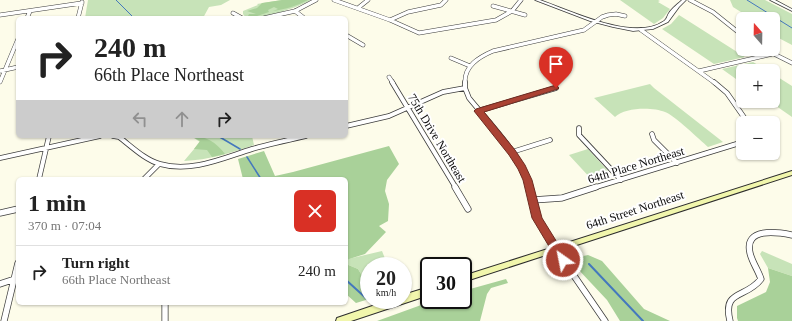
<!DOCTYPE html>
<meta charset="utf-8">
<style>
:root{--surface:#fff;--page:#f6f6f6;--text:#222;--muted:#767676;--line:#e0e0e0}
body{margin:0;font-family:"Times New Roman",serif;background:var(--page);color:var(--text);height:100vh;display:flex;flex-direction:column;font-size:15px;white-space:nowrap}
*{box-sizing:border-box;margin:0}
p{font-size:13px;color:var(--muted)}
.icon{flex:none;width:22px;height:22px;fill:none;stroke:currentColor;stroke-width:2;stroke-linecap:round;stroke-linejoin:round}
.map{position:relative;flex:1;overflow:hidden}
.side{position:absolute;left:16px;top:177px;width:332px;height:128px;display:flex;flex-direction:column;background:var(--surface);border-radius:6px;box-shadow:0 1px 3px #0004}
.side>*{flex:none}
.banner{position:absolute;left:16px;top:16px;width:332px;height:122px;border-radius:6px;box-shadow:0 1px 3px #0004;background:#fff;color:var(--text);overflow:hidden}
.needle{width:26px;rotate:340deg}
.tools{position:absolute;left:736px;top:12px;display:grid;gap:8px}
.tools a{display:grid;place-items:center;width:44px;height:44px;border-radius:6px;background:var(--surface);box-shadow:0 1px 3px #0004;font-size:20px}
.speed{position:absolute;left:360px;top:257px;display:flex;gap:8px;font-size:20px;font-weight:700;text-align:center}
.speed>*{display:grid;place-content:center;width:52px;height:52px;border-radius:50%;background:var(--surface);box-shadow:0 1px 3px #0004;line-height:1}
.speed small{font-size:10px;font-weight:400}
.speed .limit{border:2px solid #111;border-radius:6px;background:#fff;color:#111}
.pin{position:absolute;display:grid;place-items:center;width:34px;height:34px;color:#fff;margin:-41px -17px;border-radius:50% 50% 50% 0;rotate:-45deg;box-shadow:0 0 4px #0007}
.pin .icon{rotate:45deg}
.me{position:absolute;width:44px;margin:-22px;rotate:327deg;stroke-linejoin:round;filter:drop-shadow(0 0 3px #0008)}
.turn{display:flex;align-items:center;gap:14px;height:84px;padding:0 12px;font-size:18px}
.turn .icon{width:52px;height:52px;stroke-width:2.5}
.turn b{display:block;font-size:28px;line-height:34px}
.lanes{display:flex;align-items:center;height:38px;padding:0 12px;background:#0003;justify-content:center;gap:20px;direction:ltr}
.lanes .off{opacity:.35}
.round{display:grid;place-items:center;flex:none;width:42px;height:42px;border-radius:6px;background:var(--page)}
.headline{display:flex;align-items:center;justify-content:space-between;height:68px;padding:0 12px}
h1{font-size:24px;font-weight:800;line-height:30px}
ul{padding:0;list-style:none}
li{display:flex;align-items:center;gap:12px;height:52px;padding:0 12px;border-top:1px solid var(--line)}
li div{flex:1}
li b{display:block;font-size:15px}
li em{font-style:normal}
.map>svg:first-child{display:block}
</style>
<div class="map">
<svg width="792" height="321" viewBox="0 0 792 321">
<rect width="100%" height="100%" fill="#fdfcea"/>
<path fill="#c7e3b8" d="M88 0H230L221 5 209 7 203 18H85Z
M282 0H311C302 6 257 21 248 18 246 17 244 16 243 14V11L258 5 257 4Z
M620 0H658L660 1 658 2 670 9 663 18 654 24Z
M730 0H765L792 14V45L773 35V19H752L733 7Z
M679 15 745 57 714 64 662 29 671 24Z
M753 62 768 71H743V84L722 69Z
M773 74 792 86V117L769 101H773Z
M650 84 654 88 723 142 708 147C700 140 674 115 665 112 653 107 625 107 615 117L594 98Z
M191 136H252L254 145C231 153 209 160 184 161L200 142Z
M588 149 608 171 609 176 593 181 569 155Z
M382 251 388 266H369V287L358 269 346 264V260L348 259Z
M762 251 792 264V276L768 268 760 254Z"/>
<path fill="#a9d199" d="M282 0H308C297 6 286 9 273 11L278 9 274 7 268 10 269 12 251 18 248 16 249 14H256L247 11 257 8 262 3Z
M191 136C206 136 216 142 225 154L212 157 207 150 194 149 200 141Z
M389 146 399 164 387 180 385 191 389 204 388 221 379 226 386 232 365 254 346 260V179H243L238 159 264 151 275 176 293 172Z
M588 255 602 261 644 309 670 321H620L607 300 576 267 574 258Z
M346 264 358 269 369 287V299L356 303 346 294Z
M768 268 792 276V321H738L737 318V306L766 292 770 282Z
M506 279 508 283 491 288 487 294 480 321H377L435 300H463V291Z"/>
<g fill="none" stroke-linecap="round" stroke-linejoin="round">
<path stroke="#4478bd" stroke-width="1" d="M116 0 134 18
M747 0 792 28"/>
<path stroke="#4478bd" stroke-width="1.5" d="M218 136 240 149
M247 157 261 179"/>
<path stroke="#4478bd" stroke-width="2" d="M589 264 643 321
M346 280 367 299"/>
<g stroke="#3d3d3d" stroke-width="4.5">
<path id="minor-far2" d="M334 0 390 20 419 33 496 20 512 11 521 0
M690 0 713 12 743 36
M493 6 525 15
M358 8 368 0
M295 11 304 18
M233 13 242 18
M0 15 82 3
M27 18 30 11
M78 18 82 2
M264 18 295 11 316 0
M390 20 408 12 441 5 446 0
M641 30 715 83
M346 35 363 45
M764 49 792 63
M451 58 470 66
M0 71 18 67
M699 71 772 54
M389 77 393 83
M0 82 18 39
M465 83C464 66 479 57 493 51L584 30 602 17 608 15 616 14 625 16"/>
</g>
<g stroke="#3d3d3d" stroke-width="5.5">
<path id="minor-far1" d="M392 82 456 188
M714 82 727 93 748 123
M465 88 469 98C490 124 522 155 530 188
M478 111 556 88
M346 126 389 116 443 92 465 88V82
M579 128V135L621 180
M652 134 654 140 677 163
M113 136 119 137C131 146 145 160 160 164 191 173 223 158 252 149 270 144 288 140 306 136
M512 152 550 140
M0 158 100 136
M39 179 49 136
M144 179 159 164
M593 188 743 142"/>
</g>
<g stroke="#3d3d3d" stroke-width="7">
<path id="minor" d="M455 187 468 209
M530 187 538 219 555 248 605 321
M533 200 562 198 596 187
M0 213 18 209
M0 284 18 278
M165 303V321
M4 321 18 263
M730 321C722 289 746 299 761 279 758 270 752 262 750 253 744 227 777 232 792 235"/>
</g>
<g stroke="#3d3d3d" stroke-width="1.5">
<path id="tertiary" d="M535 0H540C572 11 634 42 664 21 667 19 667 16 669 13 672 8 678 4 682 0H686L679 7 668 22 653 29 633 31 613 27 590 21Z
M770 0H775L792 9V11Z"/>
</g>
<g stroke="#2c2c2c" stroke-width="2">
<path id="secondary" d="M792 171V175L463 282V276Z
M429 287V295L351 321H336L337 318 340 317 390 300H403V295Z"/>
</g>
<use href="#minor-far2" stroke="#fff" stroke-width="3.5"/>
<use href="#minor-far1" stroke="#fff" stroke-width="4"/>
<use href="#minor" stroke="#fff" stroke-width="5.5"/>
<use href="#tertiary" fill="#fff" fill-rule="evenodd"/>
<use href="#secondary" fill="#f1f6ac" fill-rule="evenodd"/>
</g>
<path fill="#aa4233" stroke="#6e2b21" d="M556 85 559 88 558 89 484 112 515 150 525 165 532 180 542 218 568 260 567 263 563 265 559 263 532 218 523 180 518 169 509 155 474 111 476 109Z"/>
<g text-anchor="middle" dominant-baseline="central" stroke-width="4" stroke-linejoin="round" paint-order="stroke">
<g font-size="12" fill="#0a0a0a" stroke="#fff">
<text transform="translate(437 138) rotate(59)">75th Drive Northeast</text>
<text transform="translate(636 165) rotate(-17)">64th Place Northeast</text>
<text transform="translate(635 210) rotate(-18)">64th Street Northeast</text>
</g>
</g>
</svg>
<div class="tools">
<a><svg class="needle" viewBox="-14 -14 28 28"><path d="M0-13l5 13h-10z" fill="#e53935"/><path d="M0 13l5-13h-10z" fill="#767676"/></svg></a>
<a>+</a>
<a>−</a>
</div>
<div class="speed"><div>20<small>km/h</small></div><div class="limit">30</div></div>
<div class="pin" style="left:556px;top:88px;background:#d93025"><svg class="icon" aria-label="arrive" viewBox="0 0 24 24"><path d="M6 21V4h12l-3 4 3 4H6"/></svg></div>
<svg class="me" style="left:563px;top:260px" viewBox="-20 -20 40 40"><circle r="17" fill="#aa4233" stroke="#fff" stroke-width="3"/><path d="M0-11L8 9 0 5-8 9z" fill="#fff"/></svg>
<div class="banner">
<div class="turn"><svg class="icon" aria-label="right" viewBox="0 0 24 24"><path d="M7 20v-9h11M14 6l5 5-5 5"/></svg><div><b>240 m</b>66th Place Northeast</div></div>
<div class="lanes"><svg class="icon off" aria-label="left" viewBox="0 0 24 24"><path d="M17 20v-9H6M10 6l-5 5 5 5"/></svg><svg class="icon off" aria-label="ahead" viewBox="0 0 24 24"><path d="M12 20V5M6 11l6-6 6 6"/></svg><svg class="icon" aria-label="right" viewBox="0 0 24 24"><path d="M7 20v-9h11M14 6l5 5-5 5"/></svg></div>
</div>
<section class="side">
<div class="headline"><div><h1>1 min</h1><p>370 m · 07:04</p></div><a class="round" style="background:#d93025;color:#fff"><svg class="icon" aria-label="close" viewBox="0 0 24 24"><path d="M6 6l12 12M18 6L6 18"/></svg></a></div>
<ul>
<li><svg class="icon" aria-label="right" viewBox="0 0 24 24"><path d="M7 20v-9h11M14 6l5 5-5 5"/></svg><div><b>Turn right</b><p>66th Place Northeast</p></div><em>240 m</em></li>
</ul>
</section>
</div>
